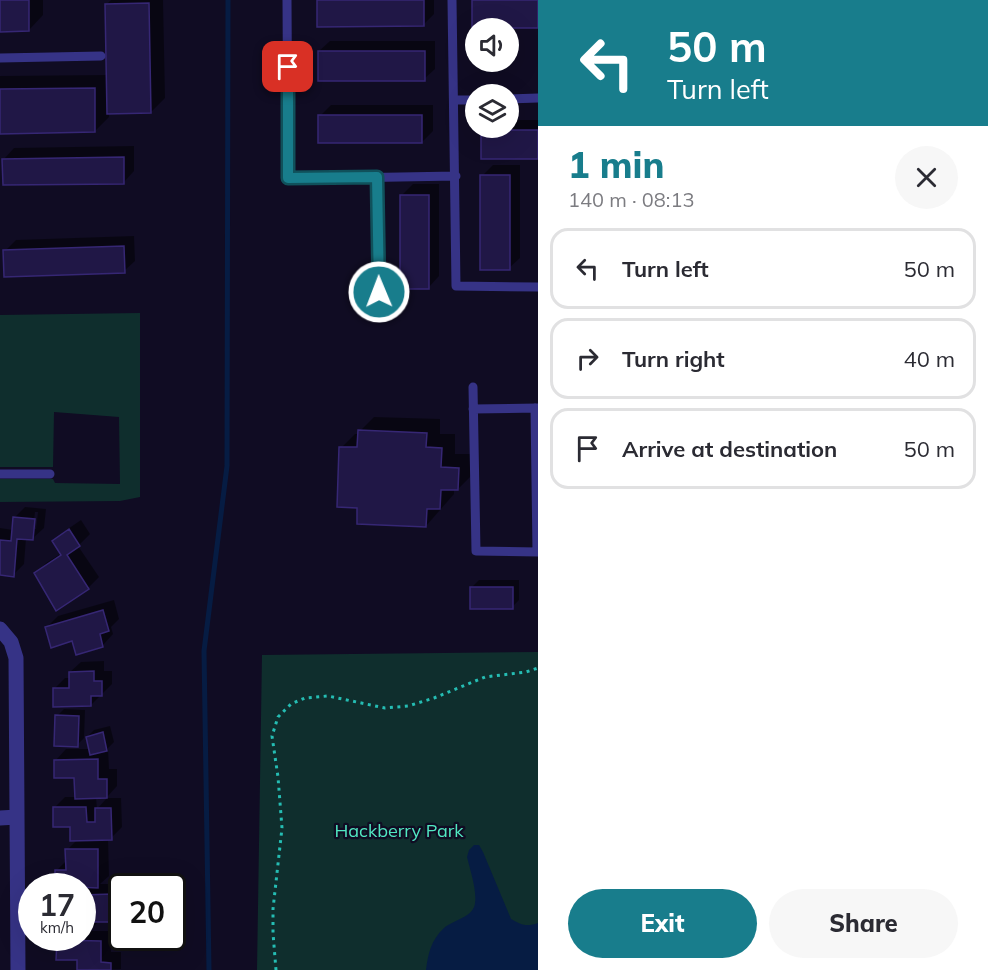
<!DOCTYPE html>
<meta charset="utf-8">
<style>
:root{--surface:#fff;--page:#f7f7f7;--text:#2b2b33;--muted:#7c7c81;--line:#e1e1e2;--accent:#187d8c}
body{margin:0;font-family:Mulish,sans-serif;background:var(--page);color:var(--text);height:100vh;display:flex;flex-direction:column;font-size:22px;white-space:nowrap}
*{box-sizing:border-box;margin:0}
p{font-size:20px;color:var(--muted)}
.icon{flex:none;width:33px;height:33px;fill:none;stroke:currentColor;stroke-width:2;stroke-linecap:round;stroke-linejoin:round}
.map{position:relative;flex:1;overflow:hidden}
.side{display:flex;flex-direction:column;background:var(--surface);width:450px}
.side>*{flex:none}
.banner{background:#187d8c;color:#fff;overflow:hidden}
.tools{position:absolute;left:465px;top:18px;display:grid;gap:12px}
.tools a{display:grid;place-items:center;width:54px;height:54px;border-radius:50%;background:var(--surface);box-shadow:0 6px 24px #0002;font-size:30px}
.speed{position:absolute;left:18px;top:873px;display:flex;gap:12px;font-size:30px;font-weight:700;text-align:center}
.speed>*{display:grid;place-content:center;width:78px;height:78px;border-radius:50%;background:var(--surface);box-shadow:0 6px 24px #0002;line-height:1}
.speed small{font-size:15px;font-weight:400}
.speed .limit{border:3px solid #111;border-radius:9px;background:#fff;color:#111}
.pin{position:absolute;display:grid;place-items:center;width:51px;height:51px;color:#fff;margin:-26px;border-radius:12px;box-shadow:0 3px 9px #0006}
.me{position:absolute;width:66px;margin:-33px;rotate:359deg;stroke-linejoin:round;filter:drop-shadow(0 0 4px #0008)}
.turn{display:flex;align-items:center;gap:21px;height:126px;padding:0 30px;font-size:27px}
.turn .icon{width:78px;height:78px;stroke-width:2.5}
.turn b{display:block;font-size:42px;line-height:51px}
.round{display:grid;place-items:center;flex:none;width:63px;height:63px;border-radius:32px;background:var(--page)}
.head{display:flex;align-items:center;justify-content:space-between;height:102px;padding:0 30px}
h1{font-size:36px;font-weight:800;line-height:45px;color:var(--accent)}
.primary-button{display:flex;gap:12px;margin-top:auto;padding:12px 30px}
.primary-button a{flex:1;height:69px;border-radius:36px;background:var(--accent);color:#fff;font-size:24px;font-weight:800;line-height:69px;text-align:center}
.primary-button a+a{background:var(--page);color:var(--text)}
ul{padding:0;list-style:none}
li{display:flex;align-items:center;gap:18px;height:81px;margin:0 12px 9px;padding:0 18px;border:3px solid var(--line);border-radius:18px}
li div{flex:1}
li b{display:block;font-size:22px}
li em{font-style:normal}
main{display:flex;flex:1;min-height:0}
.map>svg:first-child{display:block}
</style>
<main>
<div class="map">
<svg width="538" height="970" viewBox="0 0 538 970">
<rect width="100%" height="100%" fill="#100c23"/>
<path fill="#0f2e2d" d="M140 313V497L120 501 0 502V479H53L55 483 120 484 119 417 54 412 53 467H0V315Z
M538 652V970H257L262 655Z"/>
<path fill="#061c43" d="M474 845H479L483 852 511 919C521 925 527 927 538 923V970H426C428 954 431 940 444 928 453 920 474 917 475 903 477 891 470 869 467 857L469 850Z"/>
<path fill="#0007" fill-rule="evenodd" d="M0 0H43V15L29 30H0Z
M111 0H163L165 98 151 112H109V117L95 131 0 132V76L108 75 107 4Z
M318 0H434V14L423 25Z
M330 41H435V69L424 79 319 51Z
M331 105H433V131L422 142 320 116Z
M508 120H538V158L482 130 485 128H508Z
M134 146V171L124 182 4 159 14 148Z
M493 165H520V258L509 268 482 176Z
M413 184H439V276L429 287 402 195Z
M134 236 135 261 124 271 5 251 16 240Z
M374 417 440 419V434H455V454H472V475L458 489H454V494L426 526 359 507 341 448 355 434H359L360 431Z
M25 507 46 509 44 528 33 538H26L24 564 13 575 0 574V528L13 530 14 518ZM35 512H38L36 529H33Z
M81 520 90 534 78 546 99 577 88 588 57 609 36 574 46 563 62 553 54 541 65 531Z
M479 580H519V600L512 607 472 587Z
M114 600 119 619 111 627 113 634 103 645 73 639 47 627 58 616Z
M104 661V671H112V684L91 705 54 689 65 678H70V672L81 662Z
M64 709 85 710 84 738 77 745 57 716Z
M110 726 114 742 108 748 109 769H117V786L107 797H96L97 809 107 798H121L122 827 111 838H108L109 876 100 884H122V911L112 921H99L89 931H111V952H121V969L78 970 79 959 58 941 62 938H82V886H56V871L67 860V850L78 839 71 825 54 808 65 797H76V776L56 760 66 749H90L87 737 94 730Z"/>
<g fill="none" stroke-linecap="round" stroke-linejoin="round">
<path stroke="#061c43" stroke-width="5" d="M209 970 204 651 227 466 228 0"/>
</g>
<path fill="#201746" stroke="#362774" stroke-width="1.5" d="M0 0H29V31L0 32Z
M317 0H424V26L317 27Z
M472 0H538V28H472Z
M149 3 151 113 107 114 105 4Z
M318 51H425V81H318Z
M95 88V132L0 134V89Z
M318 115H422V143H318Z
M481 130H538V159H481Z
M124 157V184L3 185 2 159Z
M480 175H510V270H480Z
M400 195H429V289H400Z
M124 246 125 273 4 277 3 250Z
M358 430 427 433 426 447 442 448 441 467 459 468 458 490H441L440 509H427L426 527 357 524V508L337 507 339 447H357Z
M13 517 35 519 33 540 17 539 14 577 0 575V540L11 541Z
M69 529 80 546 67 555 89 589 56 611 34 573 61 555 52 541Z
M470 587H513V609H470Z
M103 610 109 631 100 634 103 647 76 655 72 641 51 648 45 627Z
M94 671V681H102V696H91V706L53 707V688H69V672Z
M55 715 79 716 78 747 54 746Z
M103 732 107 751 90 755 86 737Z
M98 759V779H107V798L75 799 74 778H54V760Z
M53 807H86L87 822H95V808H111L112 840 70 841V827H53Z
M65 849H98V888L55 886V870H66Z
M112 894V922H88V933L82 934V895Z
M57 940 101 941V962L111 963V970H77V960H56Z"/>
<g fill="none" stroke-linecap="round" stroke-linejoin="round">
<path stroke="#25bdb3" stroke-width="3" stroke-dasharray="3 4.5" stroke-linecap="butt" d="M276 970 273 933V909L282 828 278 777 272 736 278 717 291 704 305 698 328 696 385 708 408 706 434 698 485 677 526 672 538 668"/>
<path stroke="#363386" stroke-width="9" d="M287 0 288 179 456 176
M452 0 456 286 538 287
M0 58 101 56
M508 99 538 98
M455 100H476
M377 177 379 292
M473 387 476 551 538 552
M535 408 537 552
M473 409 538 408
M0 474H50"/>
<path stroke="#363386" stroke-width="15" d="M0 629 11 642 16 658 18 970
M0 818 17 817"/>
</g>
<g fill="none" stroke-linecap="round" stroke-linejoin="round">
<g stroke="#10515b" stroke-width="15">
<path id="route" d="M288 67V178L377 177 379 292"/>
</g>
<use href="#route" stroke="#187d8c" stroke-width="10"/>
</g>
<g text-anchor="middle" dominant-baseline="central" stroke-width="4.5" stroke-linejoin="round" paint-order="stroke">
<g font-size="18" fill="#51e8c2" stroke="#100c23">
<text x="399" y="830">Hackberry Park</text>
</g>
</g>
</svg>
<div class="tools">
<a><svg class="icon" aria-label="sound" viewBox="0 0 24 24"><path d="M4 9h4l5-4v14l-5-4H4zM17 9q2 3 0 6"/></svg></a>
<a><svg class="icon" aria-label="layers" viewBox="0 0 24 24"><path d="M12 4l9 5-9 5-9-5zM3 14l9 5 9-5"/></svg></a>
</div>
<div class="speed"><div>17<small>km/h</small></div><div class="limit">20</div></div>
<div class="pin" style="left:288px;top:67px;background:#d93025"><svg class="icon" aria-label="arrive" viewBox="0 0 24 24"><path d="M6 21V4h12l-3 4 3 4H6"/></svg></div>
<svg class="me" style="left:379px;top:292px" viewBox="-20 -20 40 40"><circle r="17" fill="#187d8c" stroke="#fff" stroke-width="3"/><path d="M0-11L8 9 0 5-8 9z" fill="#fff"/></svg>
</div>
<section class="side">
<div class="banner">
<div class="turn"><svg class="icon" aria-label="left" viewBox="0 0 24 24"><path d="M17 20v-9H6M10 6l-5 5 5 5"/></svg><div><b>50 m</b>Turn left</div></div>
</div>
<div class="head"><div><h1>1 min</h1><p>140 m · 08:13</p></div><a class="round"><svg class="icon" aria-label="close" viewBox="0 0 24 24"><path d="M6 6l12 12M18 6L6 18"/></svg></a></div>
<ul>
<li><svg class="icon" aria-label="left" viewBox="0 0 24 24"><path d="M17 20v-9H6M10 6l-5 5 5 5"/></svg><div><b>Turn left</b></div><em>50 m</em></li>
<li><svg class="icon" aria-label="right" viewBox="0 0 24 24"><path d="M7 20v-9h11M14 6l5 5-5 5"/></svg><div><b>Turn right</b></div><em>40 m</em></li>
<li><svg class="icon" aria-label="arrive" viewBox="0 0 24 24"><path d="M6 21V4h12l-3 4 3 4H6"/></svg><div><b>Arrive at destination</b></div><em>50 m</em></li>
</ul>
<div class="primary-button"><a>Exit</a><a>Share</a></div>
</section>
</main>
